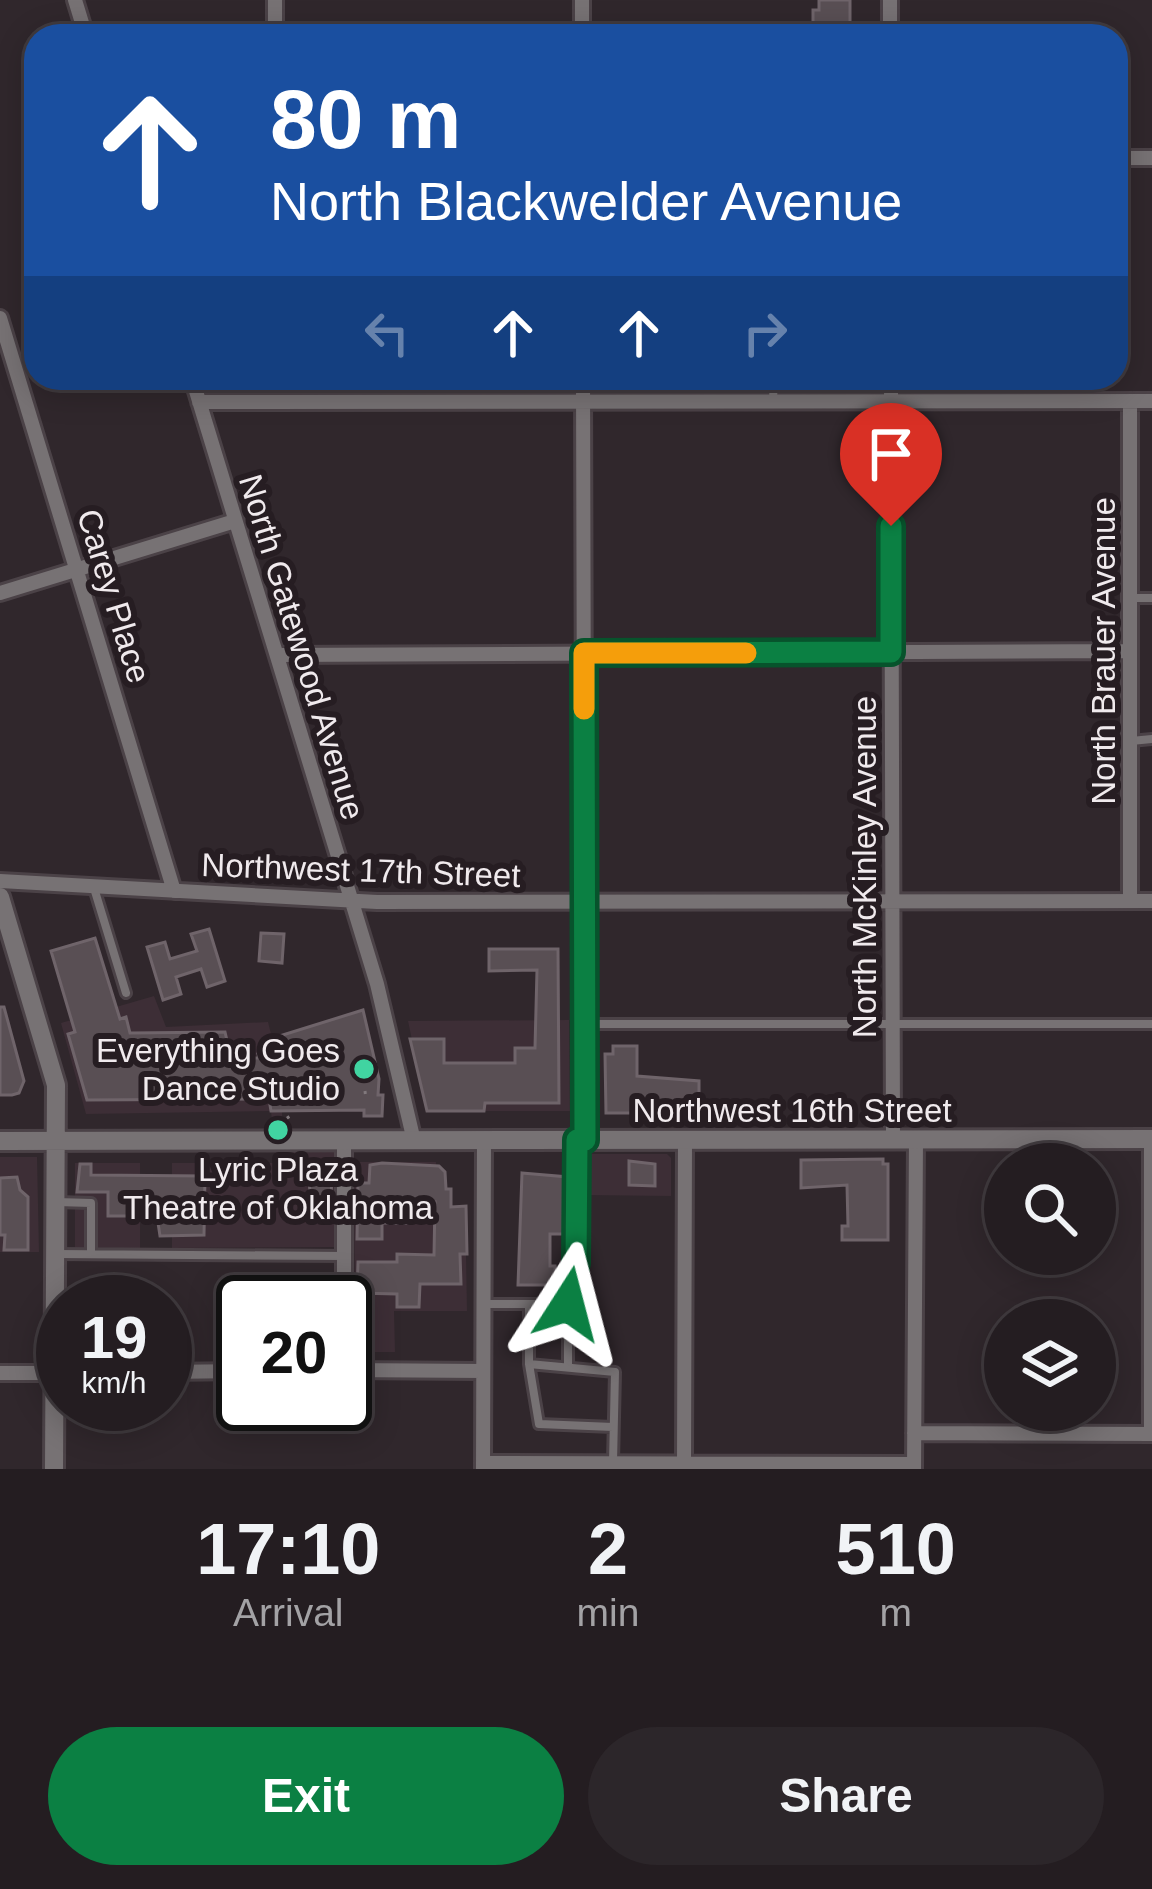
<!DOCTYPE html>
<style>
:root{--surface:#241d21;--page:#2c262a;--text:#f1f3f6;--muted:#a3a2a5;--line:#413b3f;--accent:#0b8043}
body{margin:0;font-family:Arial,sans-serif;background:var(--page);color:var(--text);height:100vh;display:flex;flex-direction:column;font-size:45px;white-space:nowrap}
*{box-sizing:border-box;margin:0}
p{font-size:39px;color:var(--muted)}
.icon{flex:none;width:66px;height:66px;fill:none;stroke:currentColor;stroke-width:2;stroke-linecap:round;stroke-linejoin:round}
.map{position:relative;height:1469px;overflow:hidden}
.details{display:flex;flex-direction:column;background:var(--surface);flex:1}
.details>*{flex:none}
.guide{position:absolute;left:24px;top:24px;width:1104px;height:366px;border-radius:36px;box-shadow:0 6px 30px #0003,0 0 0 3px var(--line);background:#1a4fa0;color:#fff;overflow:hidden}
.fabs{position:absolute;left:984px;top:1143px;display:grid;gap:24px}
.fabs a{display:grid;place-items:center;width:132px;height:132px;border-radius:50%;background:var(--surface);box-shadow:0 6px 30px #0003,0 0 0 3px var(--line);font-size:60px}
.speed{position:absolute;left:36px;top:1275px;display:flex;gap:24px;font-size:60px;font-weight:700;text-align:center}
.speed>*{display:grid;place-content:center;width:156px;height:156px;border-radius:50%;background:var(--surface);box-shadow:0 6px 30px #0003,0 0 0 3px var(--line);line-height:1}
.speed small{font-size:30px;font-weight:400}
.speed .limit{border:6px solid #111;border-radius:18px;background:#fff;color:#111}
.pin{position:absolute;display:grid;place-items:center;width:102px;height:102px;color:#fff;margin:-123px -51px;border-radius:50% 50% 50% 0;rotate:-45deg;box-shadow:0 0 12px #0007}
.pin .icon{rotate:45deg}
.me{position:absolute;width:132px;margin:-66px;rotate:9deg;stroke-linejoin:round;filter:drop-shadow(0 0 9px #0008)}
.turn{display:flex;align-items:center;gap:42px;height:252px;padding:0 48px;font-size:54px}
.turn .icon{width:156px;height:156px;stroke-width:2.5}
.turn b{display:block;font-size:84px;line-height:102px}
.lanes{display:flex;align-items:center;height:114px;padding:0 48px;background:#0003;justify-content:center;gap:60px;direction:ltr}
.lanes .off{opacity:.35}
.eta{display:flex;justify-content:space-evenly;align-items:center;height:204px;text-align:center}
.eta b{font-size:72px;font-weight:800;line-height:84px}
.cta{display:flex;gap:24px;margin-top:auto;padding:24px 48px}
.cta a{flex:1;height:138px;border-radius:72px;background:var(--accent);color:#fff;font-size:48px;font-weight:800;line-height:138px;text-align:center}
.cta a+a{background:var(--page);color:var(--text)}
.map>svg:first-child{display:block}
</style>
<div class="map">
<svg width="1152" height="1469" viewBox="0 0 1152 1469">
<rect width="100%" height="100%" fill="#30272c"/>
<path fill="#3d2e36" d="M154 996 166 1027 268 1022 272 1038 363 1010 348 1050V1110L282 1112 283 1150H337L336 1247 172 1248V1163H276L271 1111 86 1114 61 1023Z
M569 1020 570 1111H427L408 1021Z
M585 1154H667L671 1158V1196L585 1195Z
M0 1157H37L39 1252H0Z
M354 1162H436L435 1252 466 1254 467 1311H394L395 1352H355Z
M75 1163H140V1249H75Z"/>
<path fill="#594f54" stroke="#6f646a" stroke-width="3" d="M819 0H850V25L845 28H813V10H819Z
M209 929 225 981 207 987 201 969 176 977 181 994 163 1000 147 947 165 942 170 959 197 951 191 934Z
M261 933 284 934 282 963 259 961Z
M95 938 120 1019 126 1017 130 1033 225 1032 231 1058H259L258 1054 277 1050 273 1038 363 1010 379 1079 378 1095H383L382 1116H364V1110L271 1111 269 1099 87 1100 68 1034 75 1032 51 951Z
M489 949H558L559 1103H485L484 1111H427L410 1039H444V1063H515V1048H535L537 970 489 971Z
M0 1007H4L24 1081 19 1093 12 1095H0Z
M613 1046H637V1076L699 1081V1108H692V1113H606L605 1054H613Z
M883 1159V1164H888V1240H842V1226H848L847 1185 801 1188V1160Z
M629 1161 655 1164V1186L629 1185Z
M382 1163 439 1166 445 1172 446 1189H451V1207L466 1206 467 1254H460L461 1284H420L419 1307H397V1294L357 1293 358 1262H397V1254L434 1255 435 1202 407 1203 406 1223H382V1239H357L358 1183H369L370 1165Z
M80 1164H91V1175L205 1176 204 1235 160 1236 157 1216H108V1192H77Z
M522 1173 568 1177V1234H550V1266H555V1285H518Z
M316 1176H332L330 1217H312L309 1180Z
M17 1177 20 1190 28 1197V1250H4L5 1235H0V1178Z"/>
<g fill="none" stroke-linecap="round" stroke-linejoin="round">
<g stroke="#4b4247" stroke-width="14">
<path id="service" d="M773 400 774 378
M1131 598H1152
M1131 741 1152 739
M94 888 126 993
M585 1024H1152
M57 1202 91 1203V1254
M56 1254 344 1256
M484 1304H529V1364L615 1372 613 1462
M529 1304H568
M529 1364 539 1424 613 1427
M568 1366V1304L576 1263 577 1142"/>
</g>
<g stroke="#4b4247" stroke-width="20">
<path id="minor" d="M75 0 86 36
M275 0V36
M582 0V36
M890 36V0
M1116 158H1152
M0 318 174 891
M192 378 377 984 414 1141
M583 378 585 1140
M891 378 893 1140
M1130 401V901
M199 402 1152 401
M0 593 235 521
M278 655 1130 651
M0 881 377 902 1152 901
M344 1302V1141
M345 1370 483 1371
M165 1372 243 1371
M0 1373H63
M914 1433 1152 1434
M1151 1434V1139
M483 1463 914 1464
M684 1463 685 1140
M483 1469 484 1140
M914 1469 916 1139"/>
</g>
<g stroke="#4b4247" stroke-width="24">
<path id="tertiary" d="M0 897 56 1085 54 1469
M0 1141 1152 1139"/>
</g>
<path stroke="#81797d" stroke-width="3" stroke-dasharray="3 9" stroke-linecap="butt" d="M365 1091 366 1100
M277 1125 290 1116
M165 1357 193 1356"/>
<use href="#service" stroke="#777274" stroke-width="8"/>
<use href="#minor" stroke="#777274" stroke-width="14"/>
<use href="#tertiary" stroke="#777274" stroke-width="18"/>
</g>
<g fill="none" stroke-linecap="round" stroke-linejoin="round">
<g stroke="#07532c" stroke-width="30">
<path id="route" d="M568 1304 576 1263 577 1140H585L584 653 891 652V526"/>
</g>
<use href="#route" stroke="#0b8043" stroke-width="21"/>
<path stroke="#f59e0b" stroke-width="21" d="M584 709V653H746"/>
</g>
<g fill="#41d4a1" stroke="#261d22" stroke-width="4.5">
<circle cx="364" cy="1069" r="12"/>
<circle cx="278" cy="1130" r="12"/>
</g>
<g text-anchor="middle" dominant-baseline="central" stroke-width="12" stroke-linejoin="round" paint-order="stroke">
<g font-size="33" fill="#f0eaed" stroke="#261d22">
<text transform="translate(114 596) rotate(73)">Carey Place</text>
<text transform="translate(302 647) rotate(73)">North Gatewood Avenue</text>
<text transform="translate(1103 651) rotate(-90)">North Brauer Avenue</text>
<text transform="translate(864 867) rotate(-90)">North McKinley Avenue</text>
<text transform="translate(361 870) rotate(2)">Northwest 17th Street</text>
<text x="792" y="1110">Northwest 16th Street</text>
</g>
<g font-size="33" fill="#f0eaed" stroke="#261d22" text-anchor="end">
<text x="340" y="1050">Everything Goes<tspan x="340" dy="38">Dance Studio</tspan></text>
<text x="278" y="1169" text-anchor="middle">Lyric Plaza<tspan x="278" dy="38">Theatre of Oklahoma</tspan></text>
</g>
</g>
</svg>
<div class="fabs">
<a><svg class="icon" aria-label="search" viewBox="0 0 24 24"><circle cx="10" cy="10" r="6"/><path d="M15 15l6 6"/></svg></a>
<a><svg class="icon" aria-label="layers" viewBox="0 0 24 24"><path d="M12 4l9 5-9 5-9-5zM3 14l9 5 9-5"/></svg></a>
</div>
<div class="speed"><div>19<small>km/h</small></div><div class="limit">20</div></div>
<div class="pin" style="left:891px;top:526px;background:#d93025"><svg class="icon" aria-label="arrive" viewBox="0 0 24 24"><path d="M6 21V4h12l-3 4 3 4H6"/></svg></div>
<svg class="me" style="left:568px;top:1304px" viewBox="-20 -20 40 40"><path d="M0-17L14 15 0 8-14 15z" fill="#0b8043" stroke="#fff" stroke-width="4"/></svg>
<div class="guide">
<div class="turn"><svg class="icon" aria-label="ahead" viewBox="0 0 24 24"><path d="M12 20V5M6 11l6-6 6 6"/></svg><div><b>80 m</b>North Blackwelder Avenue</div></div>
<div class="lanes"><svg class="icon off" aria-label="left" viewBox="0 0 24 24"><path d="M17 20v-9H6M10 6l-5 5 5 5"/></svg><svg class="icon" aria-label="ahead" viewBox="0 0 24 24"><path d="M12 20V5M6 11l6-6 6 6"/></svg><svg class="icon" aria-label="ahead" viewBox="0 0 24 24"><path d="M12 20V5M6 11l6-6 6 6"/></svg><svg class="icon off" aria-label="right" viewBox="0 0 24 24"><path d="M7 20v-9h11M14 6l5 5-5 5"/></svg></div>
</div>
</div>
<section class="details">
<div class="eta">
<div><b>17:10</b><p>Arrival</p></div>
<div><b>2</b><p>min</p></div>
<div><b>510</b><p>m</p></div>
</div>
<div class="cta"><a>Exit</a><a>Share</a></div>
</section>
